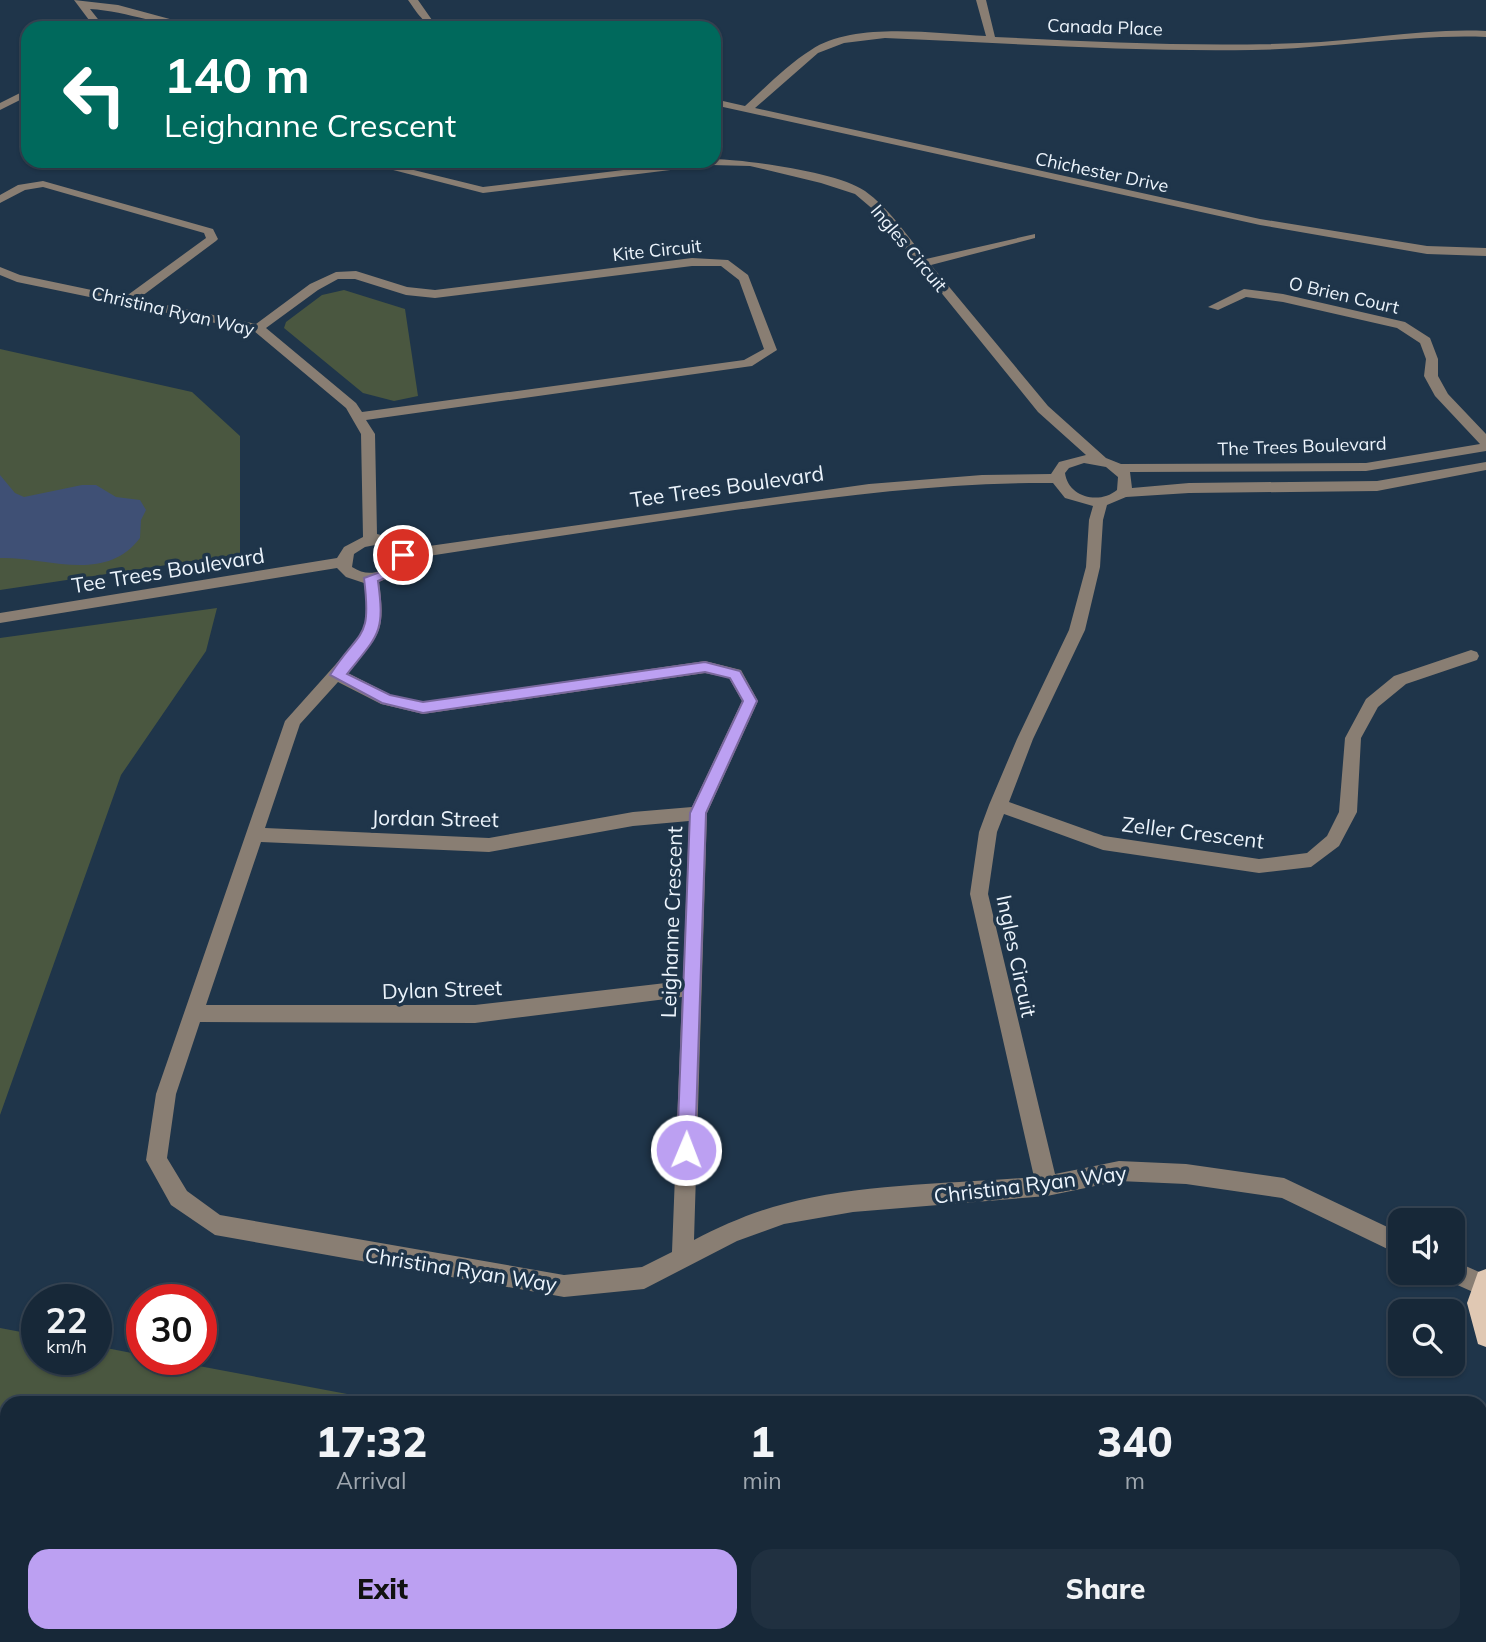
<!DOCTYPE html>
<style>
:root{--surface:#172838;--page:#203040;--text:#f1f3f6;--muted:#9ea6ae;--line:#364453;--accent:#bca0f2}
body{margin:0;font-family:Mulish,sans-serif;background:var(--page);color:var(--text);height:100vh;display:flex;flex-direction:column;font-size:26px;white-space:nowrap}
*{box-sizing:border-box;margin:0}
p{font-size:23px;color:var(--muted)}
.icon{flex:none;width:38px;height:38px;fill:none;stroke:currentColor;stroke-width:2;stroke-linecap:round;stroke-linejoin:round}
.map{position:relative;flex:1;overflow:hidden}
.drawer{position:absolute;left:0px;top:1396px;width:1488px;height:247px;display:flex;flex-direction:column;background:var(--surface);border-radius:21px 21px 0 0;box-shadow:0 2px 5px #0004,0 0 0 2px var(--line)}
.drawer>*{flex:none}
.hud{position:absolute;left:21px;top:21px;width:700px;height:147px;border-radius:21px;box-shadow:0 2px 5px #0004,0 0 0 2px var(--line);background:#00695c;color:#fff;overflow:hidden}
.tools{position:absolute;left:1388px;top:1208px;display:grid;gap:14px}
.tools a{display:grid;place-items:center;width:77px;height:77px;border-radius:14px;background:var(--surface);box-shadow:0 2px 5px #0004,0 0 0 2px var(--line);font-size:35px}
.speed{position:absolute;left:21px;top:1284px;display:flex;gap:14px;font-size:35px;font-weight:700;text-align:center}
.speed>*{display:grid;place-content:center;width:91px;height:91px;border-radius:50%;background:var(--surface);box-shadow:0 2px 5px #0004,0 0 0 2px var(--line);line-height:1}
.speed small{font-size:18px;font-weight:400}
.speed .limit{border:10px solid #d22;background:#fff;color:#111}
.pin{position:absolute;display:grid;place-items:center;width:60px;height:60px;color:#fff;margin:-30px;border:4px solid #fff;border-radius:50%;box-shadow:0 2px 7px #0007}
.me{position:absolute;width:77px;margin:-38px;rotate:1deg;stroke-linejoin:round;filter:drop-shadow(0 0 5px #0008)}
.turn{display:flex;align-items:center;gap:24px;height:147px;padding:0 28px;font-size:32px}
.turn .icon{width:91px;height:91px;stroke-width:2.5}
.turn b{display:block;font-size:49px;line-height:60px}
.eta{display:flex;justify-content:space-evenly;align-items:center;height:119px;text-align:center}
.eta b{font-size:42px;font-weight:800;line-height:49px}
.action{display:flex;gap:14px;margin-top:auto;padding:14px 28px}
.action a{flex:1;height:80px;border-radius:21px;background:var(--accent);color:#111;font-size:28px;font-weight:800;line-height:80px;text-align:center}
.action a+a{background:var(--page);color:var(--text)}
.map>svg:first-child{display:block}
</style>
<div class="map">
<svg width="1486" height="1642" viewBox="0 0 1486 1642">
<rect width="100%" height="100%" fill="#1f354a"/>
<path fill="#4a5740" d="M344 290 405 309 418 396 394 401 363 393 284 328 286 322 322 295Z
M0 349 192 392 240 436V554L0 590Z
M217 608 206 651 121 775 0 1115V638Z
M0 1328 37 1335V1360H96V1346L142 1355V1360H167L395 1403 7 1404V1588L0 1593Z
M452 1636H1395L1394 1642H491Z"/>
<path fill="#3f5075" d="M0 475 15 493 24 497 82 485H96L116 497 140 500 146 510 141 520 140 538C105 584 48 557 0 558Z"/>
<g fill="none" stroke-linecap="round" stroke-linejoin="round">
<path stroke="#3f5075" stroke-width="9" d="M0 1425 7 1427
M1098 1636 1103 1642"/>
<path fill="#897e73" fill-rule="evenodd" d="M74 0 118 5 203 28C165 28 128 11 90 9L105 28H95Z
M408 0H418L432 20 445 28C425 28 419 15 408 0Z
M976 0H986L995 37C1097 42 1198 47 1300 43 1362 41 1423 28 1486 31V37C1408 34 1330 49 1252 50 1130 52 1007 43 885 38L844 43 818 53 755 108 1260 219 1427 246 1486 248V256L1427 254 1260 225 714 105V99L745 106C766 87 787 65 811 50 854 21 936 34 986 36Z
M28 89V96L0 110V103Z
M714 159C748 160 838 172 865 191 890 209 907 236 926 259L1035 234V238L931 265 1048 406 1106 458 1121 464 1366 463 1480 444 1435 396 1424 376 1426 359 1420 343 1397 328 1283 302 1246 297 1218 310 1208 307 1244 289 1283 294 1405 322 1430 338 1438 359V376L1448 394 1486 434V451L1366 471 1130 472 1132 488 1189 483 1377 481 1486 462V470L1377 491 1189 493 1126 497 1107 505 1103 520 1100 567 1085 630 1033 739 1009 802 1104 836 1259 859 1307 853 1327 836 1339 812 1345 738 1366 699 1394 676 1471 650 1477 652 1479 656 1477 660 1406 684 1378 707 1361 738 1357 812 1339 846 1311 867 1259 873 1103 850 1004 814 997 832 988 894 1055 1174 1119 1161 1186 1164 1284 1178 1400 1233V1255L1282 1198 1186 1184 1119 1181 1047 1196 853 1212 784 1224 737 1241 644 1289 564 1297 215 1235 171 1205 146 1160 156 1094 285 721 362 635 368 615 364 583 346 577 337 568 0 623V613L337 558 344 547 363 537 361 434 346 408 254 331 17 282 0 275V267L20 275 125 297 206 238 204 233 43 187 25 190 0 203V195L18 185 43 181 213 229 218 239 216 241 138 299 256 324 310 284 336 272 356 271 407 287 435 290 692 258 728 260 748 275 777 350 752 366 366 420 375 434 377 534 397 539 408 549 869 484 982 475 1051 474 1059 462 1086 455 1038 412 875 211 855 194 821 183 750 166 711 165 483 193 358 161H377L483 187ZM692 266H721L739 280 764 349 744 360 362 412 356 403 266 328 318 290 338 279H355L406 295 435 298ZM1084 463 1106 467 1118 477 1117 490C1099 505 1068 497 1065 473L1069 468ZM1053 483 1065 498 1093 506 1089 520 1086 567 1069 630 1017 739 989 805 979 832 970 894 1034 1177C953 1184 862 1183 784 1204 753 1212 723 1225 694 1240L707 813 758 701 741 670 705 661 423 702 391 695 346 672C380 635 386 633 379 582L402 572 409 559C517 542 626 526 735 510 841 496 946 482 1053 483ZM380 544 394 551 391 565C378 574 366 576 352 567L354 554 365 547ZM705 673 729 678 742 701 692 807 633 812 489 838 265 828 300 724 338 682 381 704 423 714ZM689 821 683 981 475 1005H206L261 842 489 852 633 826ZM682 997 672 1252 642 1267 564 1275 220 1215 187 1191 167 1158 176 1094 200 1022 475 1023Z
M1452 1260 1486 1275V1294L1482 1296 1444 1279 1442 1272H1452Z"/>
<path fill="#e0c8b3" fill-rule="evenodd" d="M1486 1269V1347L1478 1344 1467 1303 1478 1272Z
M1486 1440V1487L1480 1489V1442Z
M1431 1636H1457L1456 1642H1430Z"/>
</g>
<path fill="#bca0f2" stroke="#7a689d" stroke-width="2" d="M403 551 410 555 402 571 378 581C385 633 379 634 347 674L390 695 423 702 705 662 740 671 757 701 706 813 695 1150 693 1156 686 1159 679 1156 677 1150 690 813 743 701 730 678 705 672 423 713 382 703 330 675C360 628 372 642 364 578L386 570 399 552Z"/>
<g text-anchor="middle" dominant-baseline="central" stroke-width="7" stroke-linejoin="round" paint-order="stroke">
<g font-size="18" fill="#ecf4fc" stroke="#1f354a">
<text transform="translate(1105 27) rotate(2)">Canada Place</text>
<text transform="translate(1102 172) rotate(12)">Chichester Drive</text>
<text transform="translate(909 248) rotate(50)">Ingles Circuit</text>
<text transform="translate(657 250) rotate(-6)">Kite Circuit</text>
<text transform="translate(1344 295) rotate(13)">O Brien Court</text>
<text transform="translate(173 311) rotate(13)">Christina Ryan Way</text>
<text transform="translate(1302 446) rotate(-2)">The Trees Boulevard</text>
</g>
<g font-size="21" fill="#ecf4fc" stroke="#1f354a">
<text transform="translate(727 486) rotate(-8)">Tee Trees Boulevard</text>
<text transform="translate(168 570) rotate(-9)">Tee Trees Boulevard</text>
<text transform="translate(435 818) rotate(1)">Jordan Street</text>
<text transform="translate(1193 832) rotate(7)">Zeller Crescent</text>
<text transform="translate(671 922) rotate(-88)">Leighanne Crescent</text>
<text transform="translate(1017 956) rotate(78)">Ingles Circuit</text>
<text transform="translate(442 989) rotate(-2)">Dylan Street</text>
<text transform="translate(1030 1184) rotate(-7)">Christina Ryan Way</text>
<text transform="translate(461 1269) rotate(9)">Christina Ryan Way</text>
</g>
</g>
</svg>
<div class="tools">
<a><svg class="icon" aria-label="sound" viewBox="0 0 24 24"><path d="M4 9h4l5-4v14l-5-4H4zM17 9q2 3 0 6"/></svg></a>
<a><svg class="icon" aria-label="search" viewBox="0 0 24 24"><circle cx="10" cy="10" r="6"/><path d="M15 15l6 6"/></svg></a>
</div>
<div class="speed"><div>22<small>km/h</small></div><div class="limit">30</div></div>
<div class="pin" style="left:403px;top:555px;background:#d93025"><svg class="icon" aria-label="arrive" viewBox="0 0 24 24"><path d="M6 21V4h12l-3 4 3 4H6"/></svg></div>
<svg class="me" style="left:686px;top:1150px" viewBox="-20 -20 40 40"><circle r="17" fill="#bca0f2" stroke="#fff" stroke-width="3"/><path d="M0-11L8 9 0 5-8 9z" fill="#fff"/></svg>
<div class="hud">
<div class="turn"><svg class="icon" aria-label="left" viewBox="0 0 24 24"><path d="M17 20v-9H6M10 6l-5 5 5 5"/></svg><div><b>140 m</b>Leighanne Crescent</div></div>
</div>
<section class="drawer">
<div class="eta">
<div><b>17:32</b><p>Arrival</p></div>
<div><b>1</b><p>min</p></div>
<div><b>340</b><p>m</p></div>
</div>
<div class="action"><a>Exit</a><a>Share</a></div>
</section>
</div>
